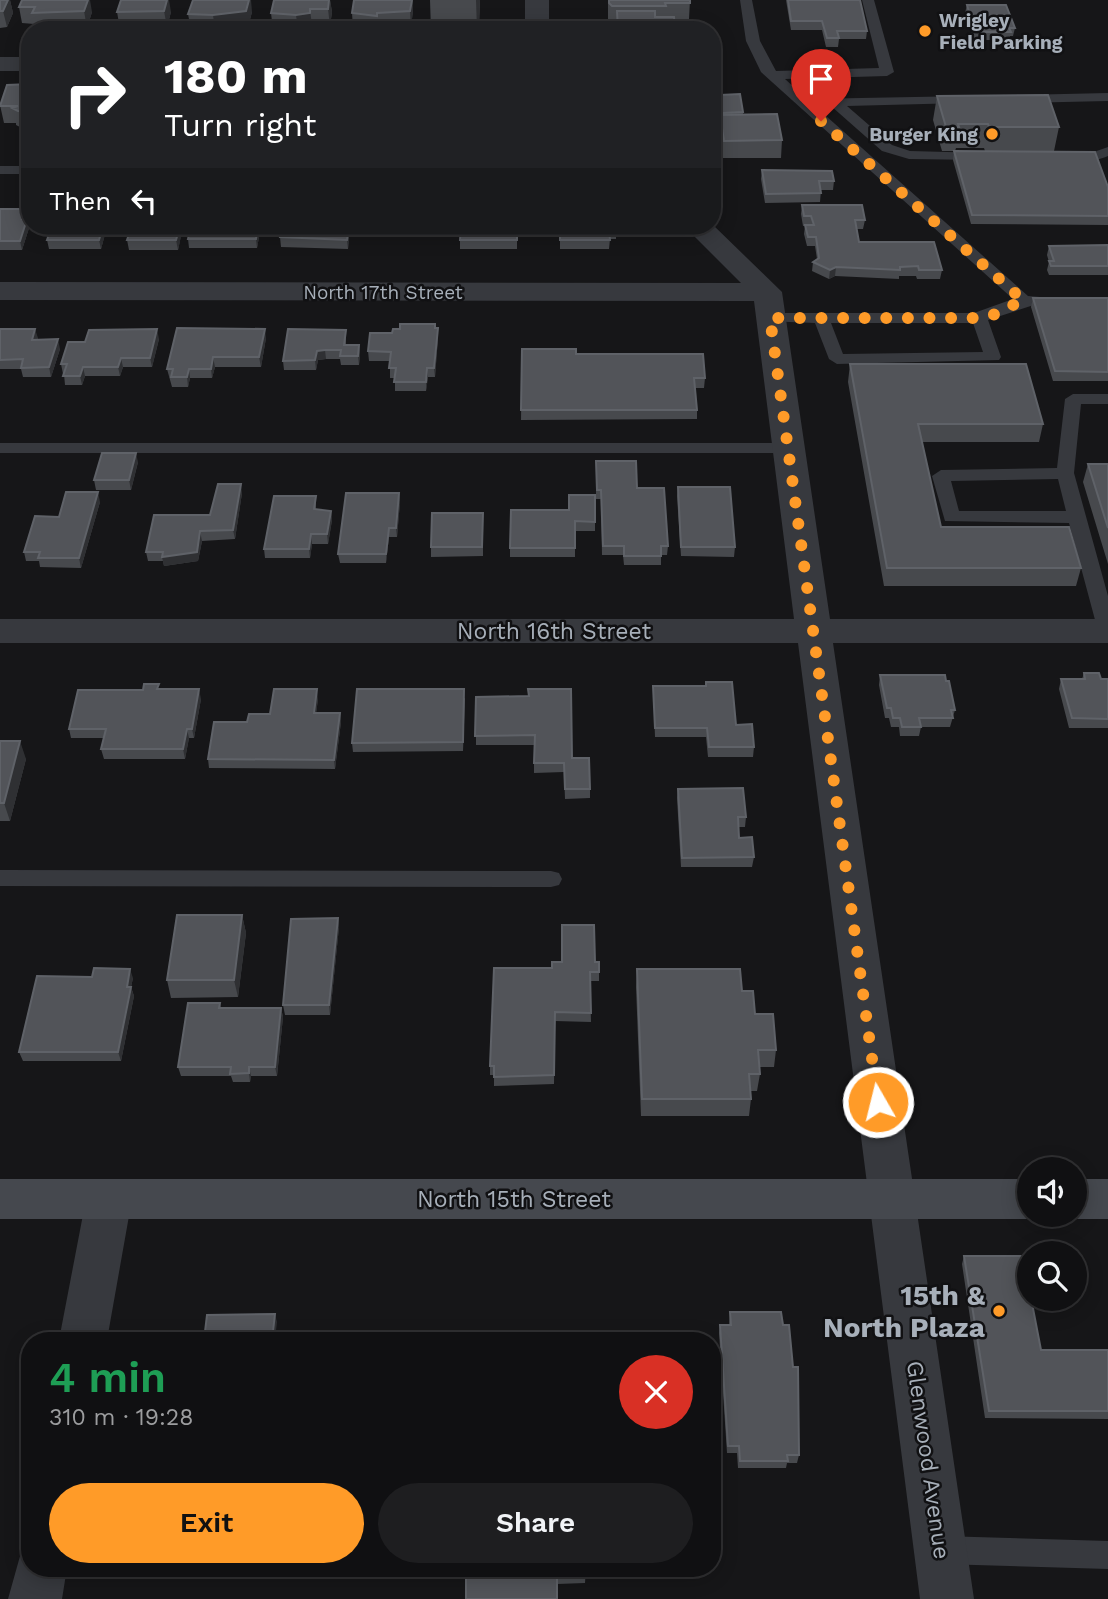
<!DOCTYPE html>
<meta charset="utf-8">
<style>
:root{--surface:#101012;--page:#1e1e20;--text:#f1f3f6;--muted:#9c9d9f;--line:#303032;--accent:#ff9b28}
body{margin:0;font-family:"Work Sans",sans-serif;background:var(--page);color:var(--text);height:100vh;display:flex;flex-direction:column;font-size:26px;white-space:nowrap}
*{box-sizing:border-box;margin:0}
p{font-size:23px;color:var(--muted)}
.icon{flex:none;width:38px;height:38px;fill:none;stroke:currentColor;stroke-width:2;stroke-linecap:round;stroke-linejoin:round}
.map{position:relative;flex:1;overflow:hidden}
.sheet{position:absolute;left:21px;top:1332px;width:700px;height:245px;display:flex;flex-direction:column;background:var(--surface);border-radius:28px;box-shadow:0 4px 18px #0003,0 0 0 2px var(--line)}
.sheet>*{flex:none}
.guide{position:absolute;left:21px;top:21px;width:700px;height:214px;border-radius:28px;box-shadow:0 4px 18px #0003,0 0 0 2px var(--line);background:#202124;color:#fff;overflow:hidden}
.controls{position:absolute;left:1017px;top:1157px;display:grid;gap:14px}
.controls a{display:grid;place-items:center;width:70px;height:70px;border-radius:50%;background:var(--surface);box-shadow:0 4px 18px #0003,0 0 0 2px var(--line);font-size:35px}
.pin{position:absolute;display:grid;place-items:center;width:60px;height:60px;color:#fff;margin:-72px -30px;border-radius:50% 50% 50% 0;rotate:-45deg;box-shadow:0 0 7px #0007}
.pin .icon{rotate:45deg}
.me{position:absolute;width:77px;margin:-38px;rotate:352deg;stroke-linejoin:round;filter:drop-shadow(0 0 5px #0008)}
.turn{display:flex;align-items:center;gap:24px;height:147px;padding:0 28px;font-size:32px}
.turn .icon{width:91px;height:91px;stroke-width:2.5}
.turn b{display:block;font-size:49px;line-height:60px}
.then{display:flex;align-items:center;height:66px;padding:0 28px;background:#0003;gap:14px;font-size:26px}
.round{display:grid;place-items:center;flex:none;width:74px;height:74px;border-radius:37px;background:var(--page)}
.headline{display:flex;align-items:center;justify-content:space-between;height:119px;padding:0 28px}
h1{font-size:42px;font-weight:600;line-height:52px;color:#1e9e55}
.primary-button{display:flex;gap:14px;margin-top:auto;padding:14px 28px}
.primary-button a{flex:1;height:80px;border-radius:42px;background:var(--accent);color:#111;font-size:28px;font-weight:600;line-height:80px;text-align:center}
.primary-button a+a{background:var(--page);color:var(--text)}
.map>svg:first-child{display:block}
</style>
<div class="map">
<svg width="1108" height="1599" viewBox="0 0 1108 1599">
<rect width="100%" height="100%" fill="#161618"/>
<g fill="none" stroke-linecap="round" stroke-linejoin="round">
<path fill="#37393e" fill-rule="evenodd" d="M740 0H752L760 41 776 71 879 68 862 0H874L894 72 887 76 785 79 807 99 968 96V102L963 103 847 106 892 145 910 151 985 153 987 156 980 160 909 159 882 151 831 106 816 107 1028 296 1040 297V303L988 320 1001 357 999 360 837 364 829 359 815 323 764 321 762 318 770 313H974L1013 299 761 72 746 41ZM831 323H973L983 352 843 354Z
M1108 93V101L1020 103 1013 99 1020 95Z
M1108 147V156C1094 162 1073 165 1061 156L1068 152 1091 153Z
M0 166H30V174H0Z
M1073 394H1108V404H1081L1074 473 1108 596V638L1098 631 1069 523 945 521 932 476 941 470 1057 468 1065 399ZM1058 479 1066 511H959L951 481Z
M0 443H788L797 448 788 453H0Z
M0 870 551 871 559 873 562 879 559 885 551 887 0 886Z
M941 1536 1108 1541V1569L941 1564 931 1560 927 1550 931 1540Z"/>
<path fill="#37393e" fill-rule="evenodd" d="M525 0H549V30H525Z
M0 57H30V71H0Z
M712 224 782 292 830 619H1108V643H833L974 1599H920L798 643H0V619H794L754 301 0 300V282L741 283 684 226Z
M109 1179 125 1185 132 1199 107 1340H59L86 1199 93 1185Z
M30 1546V1568H67L62 1599H8L22 1549Z"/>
<path fill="#45484e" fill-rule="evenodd" d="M0 1179H1029V1214H1042L1029 1219H0Z
M1074 1179H1108V1219H1074L1061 1214H1074Z"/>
</g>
<path fill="#47494d" d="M0 0H10L13 13 7 27 0 28Z
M22 0 92 12 87 28 35 29 34 24 22 23 19 7Z
M121 0 171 12 167 27 120 29 117 12Z
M274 0H330L332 12 330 26H312L311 30H273L271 13Z
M430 0H480L479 25 477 30H431Z
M608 0H690L689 19H674L675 30H617V22H611L608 19Z
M786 0H860L867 31 866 39H839L838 47H826L822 30H791Z
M967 5 1015 28 1013 36H1010L1009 40H974L965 13Z
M413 10 411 28 379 30 353 29 352 13Z
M252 12 248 27 231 30H191L188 14Z
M712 81 720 95 743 112V115L782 140 781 158H723L719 132V121H712Z
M30 84V128H22L16 125V123H4L0 105Z
M937 96 1059 127 1054 151H985L984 148H956L955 151H942L933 120Z
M954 151 1108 187V225L971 224 953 160Z
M762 170 834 181 833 190H821L820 202 765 203 761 179Z
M802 205 865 220 863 229H857L859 242 942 270 940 279H917L916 276H899V279L835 276 829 279 812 271 813 262 817 259 815 246H807L804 234 805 226H803L801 214Z
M0 209H26L29 228 22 250H0Z
M132 226H183L178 250H129L127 240Z
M261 226 257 248H189L188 239Z
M350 226 348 249 281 247 280 237Z
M517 226V249H460V240Z
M560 226H616V239H610L609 249H560Z
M107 227 101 249H49L47 240Z
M1108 245V275H1049L1047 270 1049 262 1047 255 1049 246Z
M1033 298H1108V381H1053L1031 307Z
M435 324 436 328H438V338L435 377H428L426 391H395V378H390V361H369L368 351 400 329Z
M0 329 38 338 37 340 60 349 51 377H23L21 369H0Z
M346 330V345H359L360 354 359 365H341L340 359H326L318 360 316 370H284L283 361Z
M266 338 261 367H215L212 378H190L188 387H172L167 369Z
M159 339 152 367H123L120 376H85L82 385H65L64 374H63L61 364 85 342Z
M522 349 576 354 705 378 704 388H695L697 410V419L521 420Z
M850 364 1043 424 1039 442H922L941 527 1081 568 1076 586H884L848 382Z
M596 461 637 488 668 546 667 555H661V565H624L623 555H602L601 499H596Z
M138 462 131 490H96L94 480Z
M1088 464H1108V564L1083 482Z
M678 487 735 547 734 557 681 556 677 496Z
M242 493 235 539 202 541 198 561 164 566 163 561H148L146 552 210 515Z
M399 493 400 502 397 537H389L386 563H340L338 554Z
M595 495V531H575V557H510V548Z
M316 496V510L331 511 332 520 328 544H312L310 558H265L264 549Z
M100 502 81 568 40 567 39 561H26L24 552 59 517Z
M483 522V556L431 557V547Z
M1084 673 1101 679H1108V728H1069L1059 689 1061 679H1082Z
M880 675 946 681 955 710 950 727H921L919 736H900L899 727H891L889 718H885L879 685Z
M706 682 736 725 754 747 753 757H708L706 737H655L653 686H705Z
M160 689 201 699 194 738H189L185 759H104L101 749 104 738H71L69 729 143 690Z
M476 697 572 758 590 789V798L565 799 564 772 534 773V745H476Z
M465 698 463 751 353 752 352 743Z
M318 699 316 713H340L341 722 335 769 209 768 208 759 247 722Z
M0 741 26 759 10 821H0Z
M678 789 746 817 745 827H738L739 838 754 857 752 867H681L677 798Z
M242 915 246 933 238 997 171 998 167 980Z
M338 918 339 927 330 1015H285L283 1005Z
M595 962H599V981H590L591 1022 555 1021 554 1084 494 1086V1075H490V1066L552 968Z
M637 969 742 991 776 1050 774 1067H759L760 1074 757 1091H751V1099L749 1116H641L636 987Z
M92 977 133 978 131 987 134 996 121 1061H23L19 1052Z
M220 1003 221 1008H281L283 1017 277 1076H251L250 1082H233L231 1076H181L178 1067Z
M964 1256 1041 1350H1108V1419L985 1418 962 1264Z
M730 1312 799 1455 797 1463H787L786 1468H738L737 1453H727L719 1333 720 1325H729Z
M586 1568 585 1583 557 1584 466 1599Z"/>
<path fill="#2f3033" d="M8 0H10L13 13 7 27 3 11Z
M88 0H90L92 12 87 28 84 11Z
M167 0H169L171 12 167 27 164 11Z
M249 0H251L252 12 248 27 231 30H215L213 15Z
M329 0H330L332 12 330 26 328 9Z
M412 0H413V10L411 28 410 11Z
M476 0H480L479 25 477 30Z
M310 9 312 26 311 30H298L296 15Z
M26 209 29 228 22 250 20 241 22 219Z
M103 226H107V227L101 249 99 240Z
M180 226H183V228L178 250 176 240Z
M258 226H261L257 248 256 239Z
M349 226H350L348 249 347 240Z
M836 267 835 276 829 279 830 270Z
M438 328V338L435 377 434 368Z
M35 329 38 338 34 349 32 340Z
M157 329 159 339 152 367 150 358Z
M265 329 266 338 261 367 259 357Z
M58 339 60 349 51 377 49 367Z
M359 345 360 354 359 365 358 356Z
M325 350 326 359 318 360 316 370 315 360 317 351Z
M213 357 215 367 212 378 211 369Z
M121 358 123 367 120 376 118 367Z
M83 367 85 376 82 385 80 376Z
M427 368 428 377 426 391V382Z
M189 369 190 378 188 387 187 377Z
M136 453 138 462 131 490 129 480Z
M241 484 242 493 235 539 233 530Z
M98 492 100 502 81 568 79 558Z
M399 493 400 502 397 537 396 528Z
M331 511 332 520 328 544 327 534Z
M389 528V537L386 563V554Z
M200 531 202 541 198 561 164 566 162 557Z
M311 534 312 544 310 558 309 549Z
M199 689 201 699 194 738 192 729Z
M317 689 318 699 315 722 314 713Z
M340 713 341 722 335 769 334 760Z
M187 729 189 738 185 759 183 749Z
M20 741 26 759 10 821 4 803Z
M242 915 246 933 238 997 234 980Z
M338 918 339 927 330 1015 329 1005Z
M130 969 133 978 129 996 127 987Z
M131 987 134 996 121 1061 118 1052Z
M281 1008 283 1017 277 1076 275 1067Z
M249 1067 251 1076 250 1082 249 1073Z
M275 1314 277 1322 275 1340H272Z"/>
<path fill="#525459" stroke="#5f6268" stroke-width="2" d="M0 0H8L3 11H0Z
M22 0H88L84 11 32 13 35 7H19Z
M121 0H167L164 11 117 12Z
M193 0H249L246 11 213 15 188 14Z
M274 0H329L328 9H310V13L296 15 271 13Z
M354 0H412L410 11 377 13V16L352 13Z
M609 0H690V3H665L666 6H612L609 3Z
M788 0H860L867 31H837L839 38H827L822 21H791Z
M967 5H1006L1015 28H1009L1011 32H975Z
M617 11H655V17H674L675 30H618Z
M718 80 720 95 740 94 743 112 722 113 720 104H712V81Z
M30 84V112L18 111 12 108 18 106H0L7 85Z
M1048 95 1059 127H989L988 124H958L959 127H946L937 96Z
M777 114 782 140 724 141 720 115Z
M954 151 1095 152 1108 187V216L972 215Z
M762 170 832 171 834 181H819L821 193 766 194Z
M802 205H862L865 220H855L859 242H934L942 270H919L918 266 900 267V270L836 267 830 270 813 262 819 258 816 237H808L805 225H814L811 216H804Z
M0 209H26L22 219H27L20 241H0Z
M52 226H103L99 240H47Z
M132 226H180L176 240H127Z
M191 226H258L256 239H188Z
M282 226H349L347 240 280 237Z
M461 226H517V240H460Z
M560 226H616V230H609L610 240H560Z
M1108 245V266H1051L1049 261H1054L1049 246Z
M1033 298H1108V372L1055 371Z
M400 324H435V328H438L434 368H427L426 382H394L396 368H389L391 352 368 351 370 333H392L393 329H400Z
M177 328 265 329 259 357H213L211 369H189L187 377H171L173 369H167Z
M0 329H35L32 340 58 339 49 367 21 368 23 359 0 360Z
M157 329 150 358H121L118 367H83L80 376H63L67 364H61L68 342H85L89 330Z
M288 329 346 330 344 345H359L358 356H340L341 350H325L317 351 315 360 283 361Z
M522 349H576V354H703L705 378H694L697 410H521Z
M850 364H1026L1043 424H918L941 527H1069L1081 568H887Z
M102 453H136L129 480H94Z
M596 461H636L637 488H664L668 546H661V556H624V546H603L601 490H597Z
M1088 464H1108V528Z
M218 484H241L233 530 200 531 197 552 162 557 163 552H146L154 515H210Z
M678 487H730L735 547H681Z
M66 492H98L79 558H38L40 552H24L35 516 59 517Z
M346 493H399L396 528H389L386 554H338Z
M569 495H595V522L575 521V548H510L511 510H569Z
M274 496H316L314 509 331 511 327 534H311L309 549H264Z
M432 513H483L482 547H431Z
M1084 673H1099L1101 679H1108V719L1072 718 1061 679H1085Z
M880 675H945L946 681H949L955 710H951L953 718H919L921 727H902L900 718H893L891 708H887Z
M706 682H732L736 725 752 724 754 747H709L707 728H655L653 686H706Z
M144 684H159L157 689H199L192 729H187L183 749H101L106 729H69L78 690H143Z
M274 689H317L314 713H340L334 760 208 759 214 722H247L249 714H270Z
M357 689H464L463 742 352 743Z
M528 689H571L572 758H589L590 789H565L564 763H534L535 735 475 736 476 697 529 696Z
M0 741H20L4 803H0Z
M743 788 746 817H738L739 838 752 837 754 857 682 858 678 789Z
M177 915H242L234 980H167Z
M338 918 329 1005H283L291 919Z
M562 925H594L595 962H599V972H590L591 1013 555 1012 554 1075 494 1077V1066H490L494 968H552V962H562Z
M94 968 130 969 127 987H131L118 1052H19L37 976 92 977Z
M637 969H740L742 991H753L755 1014H773L776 1050H758L760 1074H749L751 1099H642Z
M188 1003H220L219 1008H281L275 1067H249V1073L230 1074 231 1067H178Z
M964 1256H1023L1029 1286V1298H1031L1041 1350H1108V1411H989Z
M730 1312H781L783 1325H789L793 1367H798L799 1455H787L788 1461H740L739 1446H728L720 1325H731Z
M275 1314 272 1340H204L207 1315Z
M466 1568H586V1576L557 1577V1599H466Z"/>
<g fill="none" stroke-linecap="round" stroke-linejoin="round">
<path stroke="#ff9b28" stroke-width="12" stroke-dasharray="0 21.6" d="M821 121 1023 300 993 315 974 318H770L878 1102"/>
</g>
<g fill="#ff9b28" stroke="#111113" stroke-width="2.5">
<circle cx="925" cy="31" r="7"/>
<circle cx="992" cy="134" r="7"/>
<circle cx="999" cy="1311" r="7"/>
</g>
<g text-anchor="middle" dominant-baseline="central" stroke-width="5" stroke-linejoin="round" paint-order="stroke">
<g font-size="19" font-weight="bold" fill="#a7afb9" stroke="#111113" text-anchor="start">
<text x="939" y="20">Wrigley<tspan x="939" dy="22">Field Parking</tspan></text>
<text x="978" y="134" text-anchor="end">Burger King</text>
</g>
<g font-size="19" fill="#a7afb9" stroke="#111113">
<text x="383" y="292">North 17th Street</text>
</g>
<g font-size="23" fill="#a7afb9" stroke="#111113">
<text x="554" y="631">North 16th Street</text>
<text x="514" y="1199">North 15th Street</text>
<text transform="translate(928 1460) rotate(82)">Glenwood Avenue</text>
</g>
<g font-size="28" font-weight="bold" fill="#a7afb9" stroke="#111113" text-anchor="end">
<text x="985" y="1295">15th &amp;<tspan x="985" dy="32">North Plaza</tspan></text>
</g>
</g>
</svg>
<div class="controls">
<a><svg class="icon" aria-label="sound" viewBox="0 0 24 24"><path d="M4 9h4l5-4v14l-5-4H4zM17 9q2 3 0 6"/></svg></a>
<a><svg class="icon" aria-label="search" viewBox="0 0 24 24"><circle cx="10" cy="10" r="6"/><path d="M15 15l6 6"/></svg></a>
</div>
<div class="pin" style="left:821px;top:121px;background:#d93025"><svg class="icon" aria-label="arrive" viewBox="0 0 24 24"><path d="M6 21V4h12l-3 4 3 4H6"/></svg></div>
<svg class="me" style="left:878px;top:1102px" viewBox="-20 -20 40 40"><circle r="17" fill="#ff9b28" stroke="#fff" stroke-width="3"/><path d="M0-11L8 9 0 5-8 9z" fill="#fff"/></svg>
<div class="guide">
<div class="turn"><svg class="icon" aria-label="right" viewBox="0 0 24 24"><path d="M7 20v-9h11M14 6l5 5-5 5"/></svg><div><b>180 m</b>Turn right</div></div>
<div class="then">Then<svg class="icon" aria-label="left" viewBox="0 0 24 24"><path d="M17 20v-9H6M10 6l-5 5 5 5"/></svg></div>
</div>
<section class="sheet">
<div class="headline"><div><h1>4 min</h1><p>310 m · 19:28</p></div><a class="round" style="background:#d93025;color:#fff"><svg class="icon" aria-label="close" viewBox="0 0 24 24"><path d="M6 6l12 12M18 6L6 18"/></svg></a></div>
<div class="primary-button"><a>Exit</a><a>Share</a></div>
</section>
</div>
